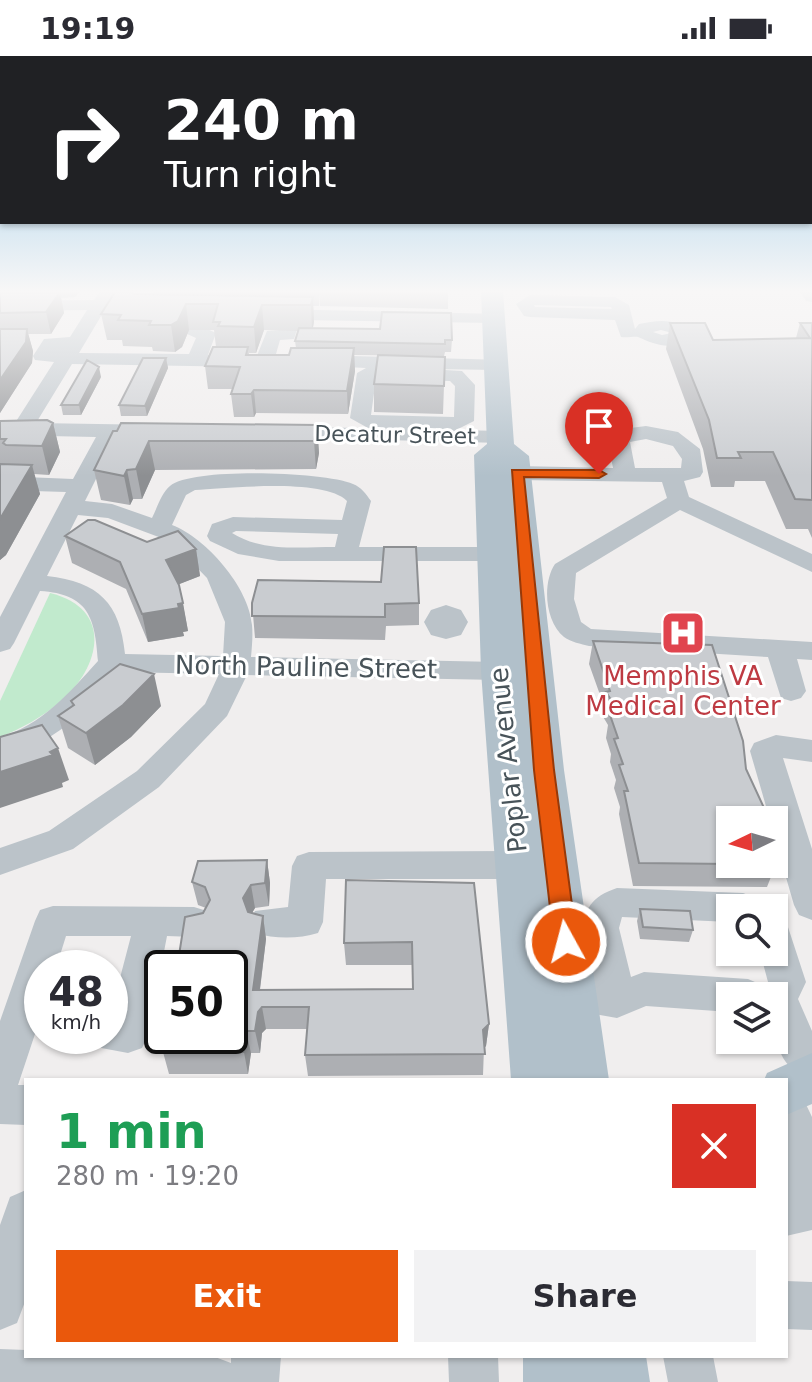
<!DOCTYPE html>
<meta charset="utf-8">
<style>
:root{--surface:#fff;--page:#f2f2f3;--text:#2b2b33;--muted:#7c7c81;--accent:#ea580c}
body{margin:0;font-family:"DejaVu Sans",sans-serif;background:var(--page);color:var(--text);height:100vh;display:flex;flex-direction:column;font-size:30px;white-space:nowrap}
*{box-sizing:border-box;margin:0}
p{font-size:26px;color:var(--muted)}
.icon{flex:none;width:44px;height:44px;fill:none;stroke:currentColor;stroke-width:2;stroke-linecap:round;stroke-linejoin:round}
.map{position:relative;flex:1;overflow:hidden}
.sheet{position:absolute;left:24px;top:1022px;width:764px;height:280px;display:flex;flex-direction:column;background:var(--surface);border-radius:0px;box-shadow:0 2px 6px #0004}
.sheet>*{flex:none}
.guide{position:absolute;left:0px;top:0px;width:812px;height:168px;box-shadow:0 2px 6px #0004;background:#202124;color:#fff;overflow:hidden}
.needle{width:52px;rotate:265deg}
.tools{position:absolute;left:716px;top:750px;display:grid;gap:16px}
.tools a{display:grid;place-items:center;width:72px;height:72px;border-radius:0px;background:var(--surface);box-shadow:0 2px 6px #0004;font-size:40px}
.speed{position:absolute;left:24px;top:894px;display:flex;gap:16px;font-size:40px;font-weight:700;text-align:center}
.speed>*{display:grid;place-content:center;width:104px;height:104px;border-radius:50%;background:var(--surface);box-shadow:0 2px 6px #0004;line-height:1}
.speed small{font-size:20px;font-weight:400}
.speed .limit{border:4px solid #111;border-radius:12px;background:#fff;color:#111}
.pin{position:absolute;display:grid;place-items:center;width:68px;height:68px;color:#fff;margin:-82px -34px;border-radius:50% 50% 50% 0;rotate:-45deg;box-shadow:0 0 8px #0007}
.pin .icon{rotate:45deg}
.me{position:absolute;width:88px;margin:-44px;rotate:353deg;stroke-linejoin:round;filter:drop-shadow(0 0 6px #0008)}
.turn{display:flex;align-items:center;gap:28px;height:168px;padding:0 32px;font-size:36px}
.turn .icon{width:104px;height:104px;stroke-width:2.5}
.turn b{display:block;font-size:56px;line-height:68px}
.round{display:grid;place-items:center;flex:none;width:84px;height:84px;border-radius:0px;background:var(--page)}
.head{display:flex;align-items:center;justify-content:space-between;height:136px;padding:0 32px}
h1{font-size:48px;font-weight:800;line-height:60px;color:#1e9e55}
.action{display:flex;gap:16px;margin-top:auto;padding:16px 32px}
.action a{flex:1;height:92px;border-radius:0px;background:var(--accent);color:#fff;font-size:32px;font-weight:800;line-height:92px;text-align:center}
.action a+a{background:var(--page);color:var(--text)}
.status{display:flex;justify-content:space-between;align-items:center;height:56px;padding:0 40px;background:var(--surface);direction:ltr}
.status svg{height:22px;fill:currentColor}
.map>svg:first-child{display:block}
</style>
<div class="status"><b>19:19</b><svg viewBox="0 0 49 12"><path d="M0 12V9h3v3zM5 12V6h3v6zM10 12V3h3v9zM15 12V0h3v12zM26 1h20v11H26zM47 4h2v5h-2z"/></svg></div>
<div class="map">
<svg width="812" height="1326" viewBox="0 0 812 1326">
<rect width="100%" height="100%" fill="#f0eeee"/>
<path fill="#c1eacd" d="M50 537C114 553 101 611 60 646 42 661 21 673 0 681V645Z"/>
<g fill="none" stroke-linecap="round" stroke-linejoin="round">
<path fill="#bbc3c9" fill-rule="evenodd" d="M100 235H116L79 297 189 298 196 282 185 277 194 258C206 255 228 253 237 262L228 267H207L205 272 216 277 208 299 256 302 267 275 280 274 281 268 264 258 273 253 501 258V266L495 267 300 264 294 283 280 284 274 305 265 311 257 307 249 311 72 308 36 367 160 369 171 375 160 381H117L85 445 112 448 152 462C157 452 162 436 170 430 193 411 325 416 353 428 361 431 366 438 371 445L359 491H492L504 498 492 505H279L238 498 210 485 207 480 212 468 233 461 342 464 347 445C324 422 228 432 195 434L186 439 172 469C206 482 249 531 252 569 253 579 252 590 251 601L499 606 509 608 513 615 509 622 499 624 247 619 227 660 159 731 73 793 0 819V792L49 775 137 715 205 648 219 618 120 616C85 658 53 687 0 703V681C41 670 70 636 98 605 95 562 89 538 40 535L14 587 10 593 0 596V561L66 436 0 434V420L73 423 96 381 0 379V367H15L54 306 35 304 33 300 44 283 70 281 87 254 0 255V245L94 244ZM78 459 108 462 172 486 207 522 225 566 223 600 125 598C120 547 99 526 47 520ZM236 475 338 478 335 491C300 491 262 496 232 477Z
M800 235H812V246L806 245Z
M530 239 615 241 629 249 635 273 639 268C657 264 679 261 691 278 676 297 656 289 638 281 635 280 627 282 621 281L615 264 530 261 524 260 516 248ZM534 249 611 251 612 253 535 251ZM661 274 672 277 662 279 653 276Z
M313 299 506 304V312L499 314 428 313 462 315 475 329 474 365 456 374 502 375 513 381 502 387 269 381 265 377 276 371 368 372 350 362 357 317 366 312 306 309 304 305ZM376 323 450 325 455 330 454 361 371 359Z
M646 370 678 376 700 393 703 416 700 421 684 425 689 441 812 498V516L680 454 576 517 574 543 581 566 591 573 812 586V604L797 603 806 635 801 642 791 645 781 642 768 601 589 590C581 588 571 586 564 581 545 566 542 527 555 508L667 442 662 426 517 424 506 417 517 410 613 412 608 386 615 374ZM646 383 673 390 682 403 681 412H635L630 386Z
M446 549 461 554 468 566 461 579 446 583 431 579 424 566 431 554Z
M776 679 812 684V706L783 702 812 793V864L799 859 794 849 774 780V764H770L750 695 754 687Z
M518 795 530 799 535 809 530 819 518 823H326L323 866 318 877C298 883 275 883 255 877L250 866 255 855 288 851 292 810 297 800 309 796Z
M617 832 743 837 756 842 761 852H730V866L622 861 619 872 631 921 644 916 748 923 762 929 768 926 760 896H774V864L787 868 806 926 798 943 812 975V1025C772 1009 774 976 774 940H730V956L646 950 617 962 583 956 578 944 583 932 594 928C586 888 567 848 617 832Z
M53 850 194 851 207 855 212 866 207 877 194 881 167 880 148 979 142 992 128 997 96 991 91 980H110V960L131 880H66L56 912H42V957L18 1029H26V1069L0 1068V965L35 865 40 854Z
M786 1032 801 1038 812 1061V1174L786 1180Z
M26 1134V1243L17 1267 0 1274V1169L10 1141Z
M786 1225 812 1226V1274L786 1273Z
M0 1293 26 1294V1300L215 1301 231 1307V1300H281L279 1326H0Z
M448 1300H498L499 1326H449Z
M663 1300H713L718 1326H668Z"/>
<path fill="#b1c0ca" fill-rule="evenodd" d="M481 235H503L514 388 529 400 564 714 609 1024H511L481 615 474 399 487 388Z
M812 997V1048L786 1059V1024H764L767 1017Z
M523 1300H646L650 1326H523Z"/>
</g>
<path fill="#adafb3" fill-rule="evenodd" d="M0 235H80L75 241 61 242 64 257 51 278H28L33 295 32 307 0 357Z
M153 235H319V250H313L314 266 313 272 452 284 451 296H445L444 300 354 299 355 315 348 358 256 357 254 361H234L231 338 233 333H208L205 310 216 291 214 274H189L182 291 175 296 153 295 152 291 123 290 122 284H107L101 258 134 238H154ZM264 274 298 275 295 285 296 292 289 299H249V297H256Z
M319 235H448V253L320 250Z
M670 267 713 284 796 282 800 267H812V482L808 473H786L765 425H735L734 431H711L703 393 666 293Z
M445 301 443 358 374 356V328Z
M166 302 168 312 147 360H121L119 349Z
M101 321 81 359H63L61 349Z
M0 365 53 367 60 396 49 419 34 418 40 438 6 499 0 504Z
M317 369 319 397 316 413 155 414 142 443H133L130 449 101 444 94 414 113 375Z
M65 480 147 486 196 493 200 520 179 528 188 575 183 576 184 580 148 586 126 533 72 507Z
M252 547H419V569L386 570 385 584 255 582Z
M593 585 746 713 776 808 767 831 633 830 619 758 620 751 614 732 616 724 610 706 611 698 606 682 608 669 602 659 604 650 589 608Z
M71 645 161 650 131 681 95 709 68 692 58 660 72 650Z
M267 804 270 827 269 850 255 852 252 857 263 860 266 883 260 934 412 933V909H346L344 887 474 827 489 968 486 990 484 992 483 1019 308 1020 305 999 307 973H266L262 977 260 997H251L248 1018H169L163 996 203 857 206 852 198 849 192 826Z
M640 853 693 874 689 886 640 883 637 865Z"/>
<path fill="#8d8f92" d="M60 236 64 257 51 278 46 256Z
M313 241 314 266 312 275 311 249Z
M186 248 189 274 182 291 175 296 171 269Z
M262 249 264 274 256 297 254 271Z
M27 273 33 295 32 307 0 357V324Z
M354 292 355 315 348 358 347 335Z
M166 302 168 312 147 360 145 350Z
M99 311 101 321 81 359 79 349Z
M254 334 256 357 254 361 251 338Z
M53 367 60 396 49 419 42 390Z
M317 369 319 397 316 413 314 385Z
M149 385 155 414 142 443 136 413Z
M32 409 40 438 6 499 0 504V463Z
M127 414 133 443 130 449 124 420Z
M196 493 200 520 172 531 166 504Z
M183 547 188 575 183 576 184 580 148 586 142 558Z
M154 618 161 650 131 681 95 709 86 677Z
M58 692 69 724 62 727 63 731 0 752V716Z
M267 804 270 827 269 850 265 827Z
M251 829 255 852 247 865 243 842Z
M263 860 266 883 257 956 253 934Z
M262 951 266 973 262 977 260 997 255 975 258 956Z
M489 968 486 990 481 995 483 974Z
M246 975 251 997 248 1018 244 996Z"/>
<path fill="#c9ccd0" stroke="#8d8f92" stroke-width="2" d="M117 235H129L134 238 313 241 311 249H262L254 271 218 270 220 266H213L218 248H186L178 265 171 269H149L151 265 118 264 121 259 101 258 115 236Z
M60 236 46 256 0 257V237Z
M382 256 451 257 452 284H445V288L295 285 299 272 380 273Z
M670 267H705L713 284 810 282 800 267H812V444L795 443 773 396H738L741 402H717L709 364Z
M0 273H27L26 286 0 324Z
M213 291H248L246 299H289L291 292H354L347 335 254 334 251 338H231L240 311 205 310Z
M378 299 445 301 444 330 374 328Z
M143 302H166L145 350 119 349Z
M87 304 99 311 79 349H61Z
M47 364 53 367 42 390 6 389 3 387 6 383H0V365Z
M121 367 317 369 314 385H149L136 413 127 414 124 420 94 414 113 375H117Z
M0 408 32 409 0 463Z
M88 464H95L147 486 178 475 196 493 166 504 179 529 183 547 178 548 179 552 142 558 120 506 65 480Z
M384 491H416L419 547 385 548V561L252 560V547L258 524 381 526Z
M593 585 712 589 743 685 746 713 765 754 767 764H730V808L639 807 624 735H628L619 709 623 708 614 683 618 682 610 659 620 658 606 636 610 635Z
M120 608 154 618 123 649 86 677 58 660 74 649 71 645Z
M42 669 58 692 50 696 53 699 0 716V681Z
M267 804 265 827 251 829 243 842 248 856 263 860 253 934 413 933 412 886 344 887 346 824 474 827 489 968 483 974 485 998 305 999 309 951H262L258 956 255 975H246L244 996H163L165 980H230V912H177L185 861 203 857 210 844 205 831 192 826 198 805Z
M640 853 690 855 693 874 643 871Z"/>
<linearGradient id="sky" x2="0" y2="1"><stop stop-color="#86c2e6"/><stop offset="0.56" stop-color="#f8f7f7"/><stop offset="1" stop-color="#f8f7f7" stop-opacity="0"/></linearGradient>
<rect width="812" height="420" fill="url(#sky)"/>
<path fill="#ea580c" stroke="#983908" stroke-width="2" d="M512 414H599L606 418 599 422 524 421 554 714 577 886 574 893H558L554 886 534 714Z"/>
<defs>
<g id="hospital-square" transform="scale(2.3)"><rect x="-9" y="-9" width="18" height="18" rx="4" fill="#e0444e" stroke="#fff"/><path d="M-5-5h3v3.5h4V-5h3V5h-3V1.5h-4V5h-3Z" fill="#fff"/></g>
</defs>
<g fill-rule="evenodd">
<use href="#hospital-square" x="683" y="577"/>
</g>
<g text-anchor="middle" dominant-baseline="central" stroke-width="6" stroke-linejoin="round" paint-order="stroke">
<g font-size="22" fill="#485359" stroke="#fff">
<text transform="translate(395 379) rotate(1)">Decatur Street</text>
</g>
<g font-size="26" fill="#485359" stroke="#fff">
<text transform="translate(306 611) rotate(1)">North Pauline Street</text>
<text transform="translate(508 704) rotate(-96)">Poplar Avenue</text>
</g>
<g font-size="26" fill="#be3a42" stroke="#fff">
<text x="683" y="620">Memphis VA<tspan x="683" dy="30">Medical Center</tspan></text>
</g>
</g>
</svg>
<div class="tools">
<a><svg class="needle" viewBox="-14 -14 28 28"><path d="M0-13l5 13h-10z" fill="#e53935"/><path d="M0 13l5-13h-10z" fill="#7c7c81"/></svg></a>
<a><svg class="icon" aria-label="search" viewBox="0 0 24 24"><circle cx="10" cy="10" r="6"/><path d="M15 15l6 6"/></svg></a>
<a><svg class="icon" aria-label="layers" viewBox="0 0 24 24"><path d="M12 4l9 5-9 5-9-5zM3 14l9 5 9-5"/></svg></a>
</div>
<div class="speed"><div>48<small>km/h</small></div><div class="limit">50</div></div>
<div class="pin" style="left:599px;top:418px;background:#d93025"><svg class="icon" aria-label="arrive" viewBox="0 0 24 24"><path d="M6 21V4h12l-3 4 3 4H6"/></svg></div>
<svg class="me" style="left:566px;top:886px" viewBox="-20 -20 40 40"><circle r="17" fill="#ea580c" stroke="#fff" stroke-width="3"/><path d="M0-11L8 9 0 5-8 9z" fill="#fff"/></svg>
<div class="guide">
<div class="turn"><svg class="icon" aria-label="right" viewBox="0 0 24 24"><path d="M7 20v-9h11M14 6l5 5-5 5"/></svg><div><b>240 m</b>Turn right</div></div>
</div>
<section class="sheet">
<div class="head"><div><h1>1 min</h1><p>280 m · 19:20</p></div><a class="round" style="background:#d93025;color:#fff"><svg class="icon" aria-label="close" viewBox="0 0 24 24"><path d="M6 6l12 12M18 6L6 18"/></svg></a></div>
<div class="action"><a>Exit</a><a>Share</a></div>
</section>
</div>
